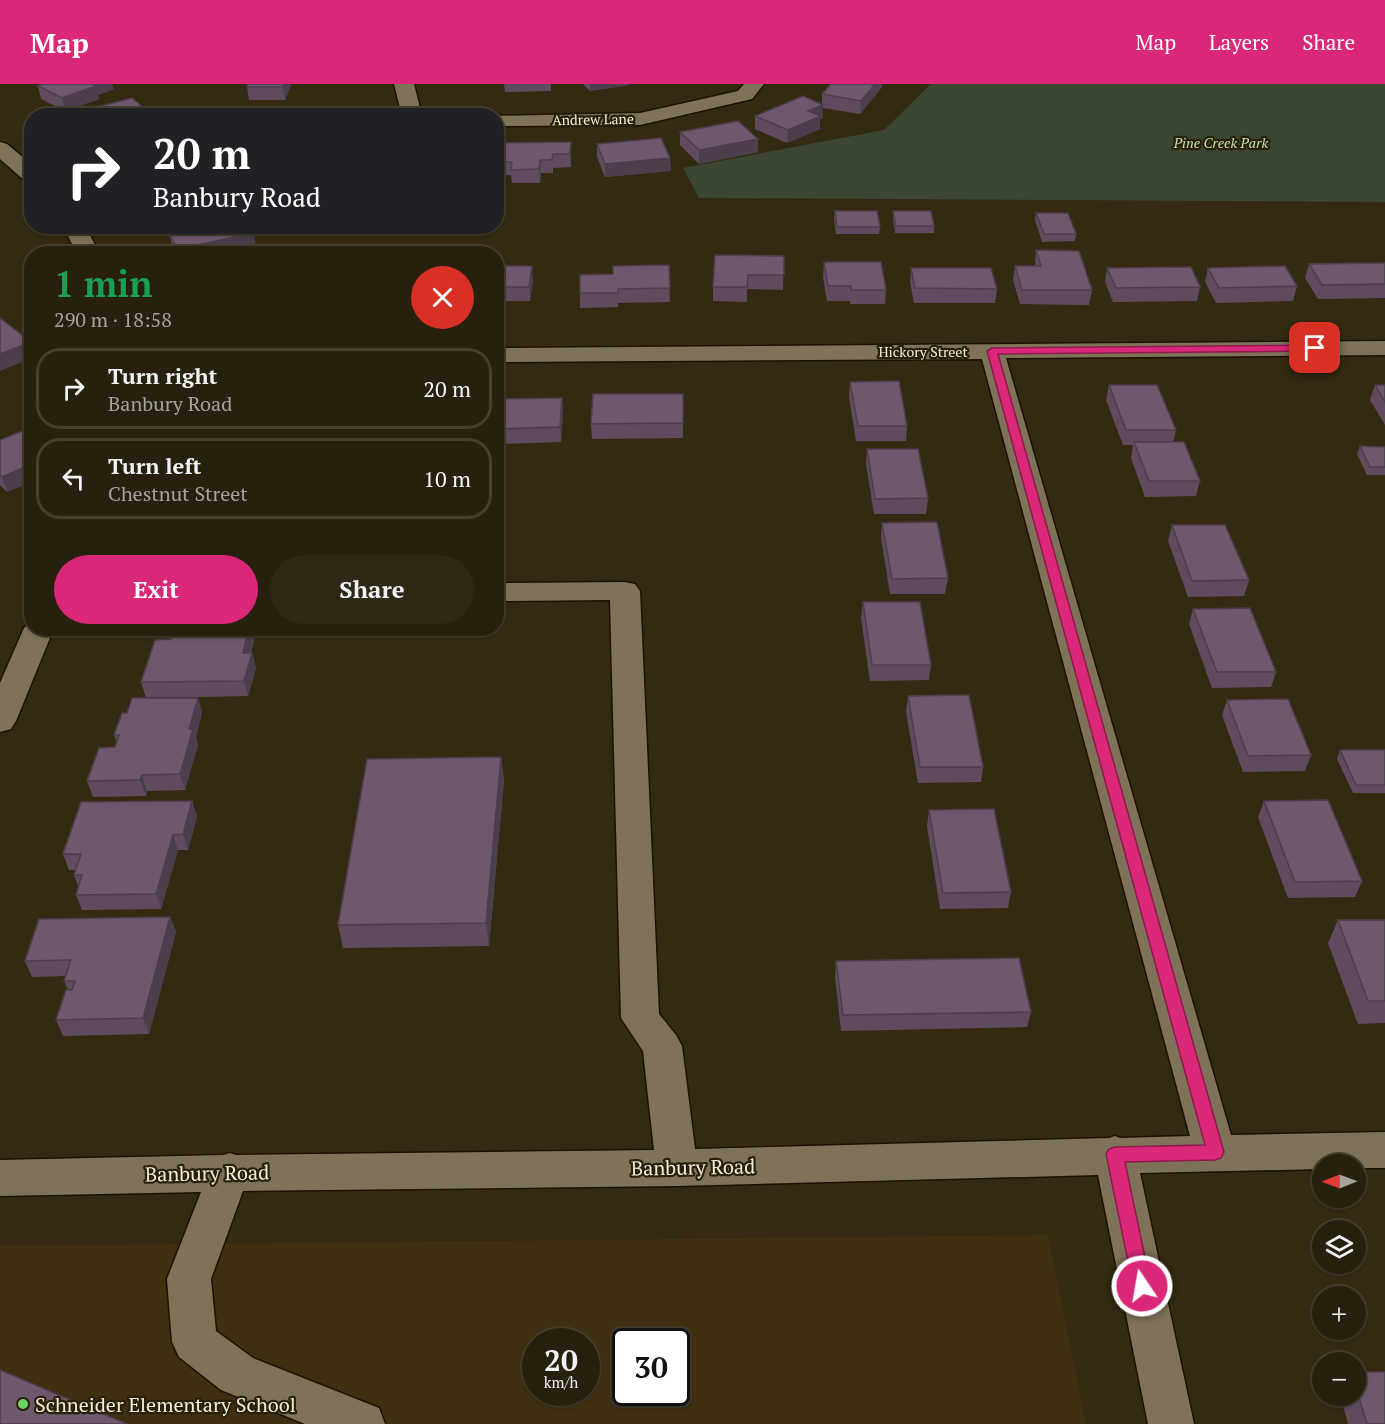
<!DOCTYPE html>
<meta charset="utf-8">
<style>
:root{--surface:#27200e;--page:#2f2817;--text:#f1f3f6;--muted:#a4a39e;--line:#433e2e;--accent:#db2777}
body{margin:0;font-family:"PT Serif",serif;background:var(--page);color:var(--text);height:100vh;display:flex;flex-direction:column;font-size:22px;white-space:nowrap}
*{box-sizing:border-box;margin:0}
p{font-size:20px;color:var(--muted)}
.icon{flex:none;width:33px;height:33px;fill:none;stroke:currentColor;stroke-width:2;stroke-linecap:round;stroke-linejoin:round}
.map{position:relative;flex:1;overflow:hidden}
.panel{position:absolute;left:24px;top:162px;width:480px;height:390px;display:flex;flex-direction:column;background:var(--surface);border-radius:24px;box-shadow:0 2px 4px #0004,0 0 0 2px var(--line)}
.panel>*{flex:none}
.guide{position:absolute;left:24px;top:24px;width:480px;height:126px;border-radius:24px;box-shadow:0 2px 4px #0004,0 0 0 2px var(--line);background:#202124;color:#fff;overflow:hidden}
.needle{width:39px;rotate:269deg}
.buttons{position:absolute;left:1312px;top:1070px;display:grid;gap:12px}
.buttons a{display:grid;place-items:center;width:54px;height:54px;border-radius:50%;background:var(--surface);box-shadow:0 2px 4px #0004,0 0 0 2px var(--line);font-size:30px}
.speed{position:absolute;left:522px;top:1244px;display:flex;gap:12px;font-size:30px;font-weight:700;text-align:center}
.speed>*{display:grid;place-content:center;width:78px;height:78px;border-radius:50%;background:var(--surface);box-shadow:0 2px 4px #0004,0 0 0 2px var(--line);line-height:1}
.speed small{font-size:15px;font-weight:400}
.speed .limit{border:3px solid #111;border-radius:9px;background:#fff;color:#111}
.pin{position:absolute;display:grid;place-items:center;width:51px;height:51px;color:#fff;margin:-26px;border-radius:12px;box-shadow:0 3px 9px #0006}
.me{position:absolute;width:66px;margin:-33px;rotate:348deg;stroke-linejoin:round;filter:drop-shadow(0 0 4px #0008)}
.turn{display:flex;align-items:center;gap:21px;height:126px;padding:0 30px;font-size:27px}
.turn .icon{width:78px;height:78px;stroke-width:2.5}
.turn b{display:block;font-size:42px;line-height:51px}
.round{display:grid;place-items:center;flex:none;width:63px;height:63px;border-radius:32px;background:var(--page)}
.summary{display:flex;align-items:center;justify-content:space-between;height:102px;padding:0 30px}
h1{font-size:36px;font-weight:700;line-height:45px;color:#1e9e55}
.cta{display:flex;gap:12px;margin-top:auto;padding:12px 30px}
.cta a{flex:1;height:69px;border-radius:36px;background:var(--accent);color:#fff;font-size:24px;font-weight:700;line-height:69px;text-align:center}
.cta a+a{background:var(--page);color:var(--text)}
ul{padding:0;list-style:none}
li{display:flex;align-items:center;gap:18px;height:81px;margin:0 12px 9px;padding:0 18px;border:3px solid var(--line);border-radius:24px}
li div{flex:1}
li b{display:block;font-size:22px}
li em{font-style:normal}
header{display:flex;align-items:center;gap:36px;box-sizing:border-box;height:84px;padding:0 30px;background:var(--accent);color:#fff}
header strong{font-size:28px}
nav{display:flex;gap:33px;margin-inline-start:auto;font-size:21px}
.map>svg:first-child{display:block}
</style>
<header>
<strong>Map</strong>
<nav><a>Map</a><a>Layers</a><a>Share</a></nav>
</header>
<div class="map">
<svg width="1385" height="1340" viewBox="0 0 1385 1340">
<rect width="100%" height="100%" fill="#342a12"/>
<path fill="#3e3010" fill-rule="evenodd" d="M1048 1151 1086 1340H0V1162ZM536 1257H586V1308H536ZM626 1257H676V1308H626Z"/>
<path fill="#3a4632" d="M931 0H1385V118L699 114 683 84 884 46Z"/>
<g fill="none" stroke-linecap="round" stroke-linejoin="round">
<g stroke="#1c1200" stroke-width="3">
<path id="minor" d="M394 0H414L422 32H402Z
M744 0H764L752 15 640 41 496 42V32H490L640 29 738 7Z
M0 58 7 60 32 81V99L25 97 0 75Z
M63 142H85L100 170H77Z
M1385 257V271L1006 274 1231 1051 1385 1048V1084H1356V1080H1323V1085L1140 1089 1194 1340H1148L1098 1091 677 1102 243 1107 211 1195 216 1247 253 1274 379 1324 385 1340H305L221 1306 179 1273 172 1258 167 1195 201 1108 0 1112V1076L223 1071 230 1069 236 1071 654 1066 643 967 621 934 610 516 496 517V499L625 498 635 500 640 507 659 930 676 951 682 962 695 1065 1109 1054 1115 1052 1120 1054 1190 1052 982 275 496 278V264Z
M32 536V544H54L16 637 11 645 0 648V599L24 544Z"/>
</g>
<use href="#minor" fill="#7e7258" fill-rule="evenodd"/>
</g>
<path fill="#5e4c5e" d="M248 0H291L285 16H249L247 3Z
M504 0H551V7L505 8Z
M583 0H629V1L590 7Z
M831 0H882V3L860 30 823 24V34L820 35V45L787 59 755 45V32L822 20V10Z
M38 2 114 5 98 11 99 15 65 27 41 15Z
M680 48 758 68 699 80 680 61Z
M571 58V83L553 84V89H541L540 99H512L511 91 496 92V59Z
M597 60 670 74 671 87 605 93 597 73Z
M835 127 880 143 879 150H836L834 134Z
M893 127 934 142V149H895L893 134Z
M1036 129 1076 150 1075 157 1042 158 1035 136Z
M183 142H265L267 150 254 153 256 163 230 168 233 170H175L173 166 170 152 187 149Z
M1036 166 1092 206 1089 221 1020 220 1013 196 1015 182H1035Z
M784 172 783 206 747 205V218L713 217V203Z
M824 178 886 206 885 220H850V217H827L823 193Z
M1385 179V214L1318 215 1305 194 1309 180Z
M669 181 670 218 618 219V223L580 224V209Z
M496 182 533 196 530 217H496Z
M911 184 997 205 995 219H914L910 198Z
M1107 184 1200 203 1197 217 1113 218 1105 198Z
M1208 184 1297 202 1293 217 1216 219 1205 198Z
M850 298 907 342 906 357H856L849 313Z
M1109 301 1176 346 1173 358 1200 397 1196 412 1145 413 1131 374 1133 361H1123L1106 316Z
M1375 301H1385V341L1370 316Z
M683 310V354L592 355 591 340Z
M562 314 563 329 561 358 496 360V315Z
M0 356 7 408 0 401Z
M1360 362 1385 363V391H1367L1357 370Z
M867 365 928 414 926 430H874L866 380Z
M882 439 948 494 945 510H890L881 454Z
M1172 441 1249 496 1244 512 1188 513 1168 457Z
M863 518 931 581 929 596 870 597 861 534Z
M1193 525 1276 588 1271 603 1212 604 1189 540Z
M175 544H257L251 569H252L256 584 248 612 146 614 141 598 171 555Z
M908 612 983 683 981 698 918 699 906 628Z
M198 614 202 629 196 653 198 661 185 706 147 707 146 712 93 713 87 697 115 663 117 659 114 651 127 629Z
M1227 616 1311 671 1305 687 1243 688 1222 631Z
M1340 666H1385V709H1353L1337 675Z
M501 673 504 696 489 862 343 864 338 841Z
M192 717 197 733 188 766H178L161 825 82 826 76 811 78 802 74 791 76 786H69L63 770Z
M1264 717 1362 797 1355 813 1288 814 1258 733Z
M929 726 1011 808 1008 824 940 825 927 742Z
M170 833 176 848 149 950 63 952 56 936 68 906 64 897 65 892 32 893 25 877Z
M1338 836H1385V939L1358 940 1328 859Z
M836 877 1031 928 1027 943 841 947 835 893Z
M1356 1288 1385 1340H1348L1340 1311H1356Z"/>
<path fill="#4c3e4c" d="M91 0H112L114 5 98 11 99 15 65 27 62 14Z
M284 0H291L285 16 283 3Z
M590 0H629V1L590 7Z
M875 0H882V3L860 30 861 17Z
M823 21V34L820 35V45L787 59 788 46 808 27Z
M144 24 146 32H123L122 29Z
M758 55V68L699 80V66Z
M571 58V83L570 70Z
M670 74 671 87 605 93V80Z
M540 76 541 89 540 99 539 85Z
M248 142H265L267 150 254 153 256 163 225 170H179L178 165Z
M532 182 533 196 530 217 529 203Z
M31 258 32 274 0 287V270Z
M562 314 563 329 561 358 560 343Z
M32 380V398L7 408 2 393Z
M249 544H257L246 584 243 569Z
M252 569 256 584 248 612 244 597Z
M198 614 202 629 196 653 198 661 185 706 180 690 189 645Z
M501 673 504 696 489 862 486 839Z
M142 691 147 707 146 712 140 696Z
M192 717 197 733 188 766 183 750Z
M173 751 178 766 161 825 156 810Z
M170 833 176 848 149 950 143 934Z"/>
<path fill="#6d586d" stroke="#4c3e4c" stroke-width="1.5" d="M43 0H92L96 2 62 14 38 2Z
M248 0H284L283 3H247Z
M831 0H875L861 17 822 10Z
M803 12 823 21 808 27 821 32 788 46 755 32Z
M132 14 144 24 122 29 125 32H72L70 30Z
M738 37 758 55 699 66 680 48Z
M661 54 670 74 605 80 597 60Z
M571 58 570 70H553L552 76H540L539 85 511 86 512 78H496V59Z
M835 127H877L880 143H837Z
M893 127H931L934 142H896Z
M1036 129H1068L1076 150H1044Z
M188 142H249L253 149 178 165 170 152 192 148Z
M1036 166 1079 167 1092 206H1022L1015 182H1041Z
M715 171 784 172V191H748L747 203H713Z
M824 178H881L886 206H851V202H828Z
M1385 179V200L1322 201 1309 180Z
M669 181 670 204 618 205V209H580V191L613 190V182Z
M496 182H532L529 203H496Z
M1285 182 1297 202 1219 204 1208 184Z
M1191 183 1200 203 1116 204 1107 184Z
M911 184H991L997 205 915 204Z
M0 234 31 258 0 270Z
M899 297 907 342H858L850 298Z
M1109 301H1157L1176 346H1126Z
M1375 301H1385V318Z
M593 310H683V339L591 340Z
M562 314 560 343 496 345V315Z
M32 343V380L2 393 0 391V356Z
M1134 358H1184L1200 397H1149Z
M1360 362 1385 363V383H1370Z
M867 365H918L928 414 875 415Z
M937 438 948 494 892 495 882 439Z
M1172 441H1225L1249 496 1192 497Z
M863 518H920L931 581H872Z
M1250 524 1276 588H1217L1193 525Z
M175 544H249L243 569H252L244 597 141 598 155 556 171 555Z
M969 611 983 683H920L908 612Z
M132 614H198L189 645H193L180 690 142 691 140 696 87 697 99 664 115 663 119 651H114L122 629H127Z
M1288 615 1311 671 1248 672 1227 616Z
M1340 666H1385V701H1356Z
M501 673 486 839 338 841 367 675Z
M1328 716 1362 797 1295 798 1264 717Z
M192 717 183 750 173 751 156 810 76 811 82 791H74L81 770H63L81 718Z
M994 725 1011 808 943 809 929 726Z
M170 833 143 934 56 936 66 906H72L75 897H64L71 876 25 877 39 835Z
M1338 836H1385V917H1368Z
M1019 874 1031 928 843 931 836 877Z
M0 1286 127 1340H0Z
M1356 1288H1385V1340H1367L1356 1304Z"/>
<path fill="#db2777" stroke="#8e194d" stroke-width="1.5" d="M1315 261 1319 262V267L998 270 1224 1068 1221 1074 1215 1076 1125 1078 1151 1202 1149 1208 1142 1211 1136 1208 1133 1202 1106 1070 1109 1065 1115 1063 1205 1061 987 267 992 264Z"/>
<circle fill="#6cd362" stroke="#2a2008" stroke-width="2" cx="23" cy="1320" r="6"/>
<g text-anchor="middle" dominant-baseline="central" stroke-width="4.5" stroke-linejoin="round" paint-order="stroke">
<g font-size="14" fill="#f3edde" stroke="#2a2008">
<text transform="translate(593 35) rotate(-1)">Andrew Lane</text>
<text x="923" y="267">Hickory Street</text>
</g>
<g font-size="14" font-style="italic" fill="#c5e1b1" stroke="#2a2008">
<text x="1221" y="58">Pine Creek Park</text>
</g>
<g font-size="20" fill="#f3edde" stroke="#2a2008">
<text transform="translate(693 1083) rotate(-1)">Banbury Road</text>
<text transform="translate(207 1089) rotate(-1)">Banbury Road</text>
</g>
<g font-size="20" fill="#f3edde" stroke="#2a2008" text-anchor="start">
<text x="35" y="1320">Schneider Elementary School</text>
</g>
</g>
</svg>
<div class="buttons">
<a><svg class="needle" viewBox="-14 -14 28 28"><path d="M0-13l5 13h-10z" fill="#e53935"/><path d="M0 13l5-13h-10z" fill="#a4a39e"/></svg></a>
<a><svg class="icon" aria-label="layers" viewBox="0 0 24 24"><path d="M12 4l9 5-9 5-9-5zM3 14l9 5 9-5"/></svg></a>
<a>+</a>
<a>−</a>
</div>
<div class="speed"><div>20<small>km/h</small></div><div class="limit">30</div></div>
<div class="pin" style="left:1315px;top:264px;background:#d93025"><svg class="icon" aria-label="arrive" viewBox="0 0 24 24"><path d="M6 21V4h12l-3 4 3 4H6"/></svg></div>
<svg class="me" style="left:1142px;top:1202px" viewBox="-20 -20 40 40"><circle r="17" fill="#db2777" stroke="#fff" stroke-width="3"/><path d="M0-11L8 9 0 5-8 9z" fill="#fff"/></svg>
<div class="guide">
<div class="turn"><svg class="icon" aria-label="right" viewBox="0 0 24 24"><path d="M7 20v-9h11M14 6l5 5-5 5"/></svg><div><b>20 m</b>Banbury Road</div></div>
</div>
<section class="panel">
<div class="summary"><div><h1>1 min</h1><p>290 m · 18:58</p></div><a class="round" style="background:#d93025;color:#fff"><svg class="icon" aria-label="close" viewBox="0 0 24 24"><path d="M6 6l12 12M18 6L6 18"/></svg></a></div>
<ul>
<li><svg class="icon" aria-label="right" viewBox="0 0 24 24"><path d="M7 20v-9h11M14 6l5 5-5 5"/></svg><div><b>Turn right</b><p>Banbury Road</p></div><em>20 m</em></li>
<li><svg class="icon" aria-label="left" viewBox="0 0 24 24"><path d="M17 20v-9H6M10 6l-5 5 5 5"/></svg><div><b>Turn left</b><p>Chestnut Street</p></div><em>10 m</em></li>
</ul>
<div class="cta"><a>Exit</a><a>Share</a></div>
</section>
</div>
